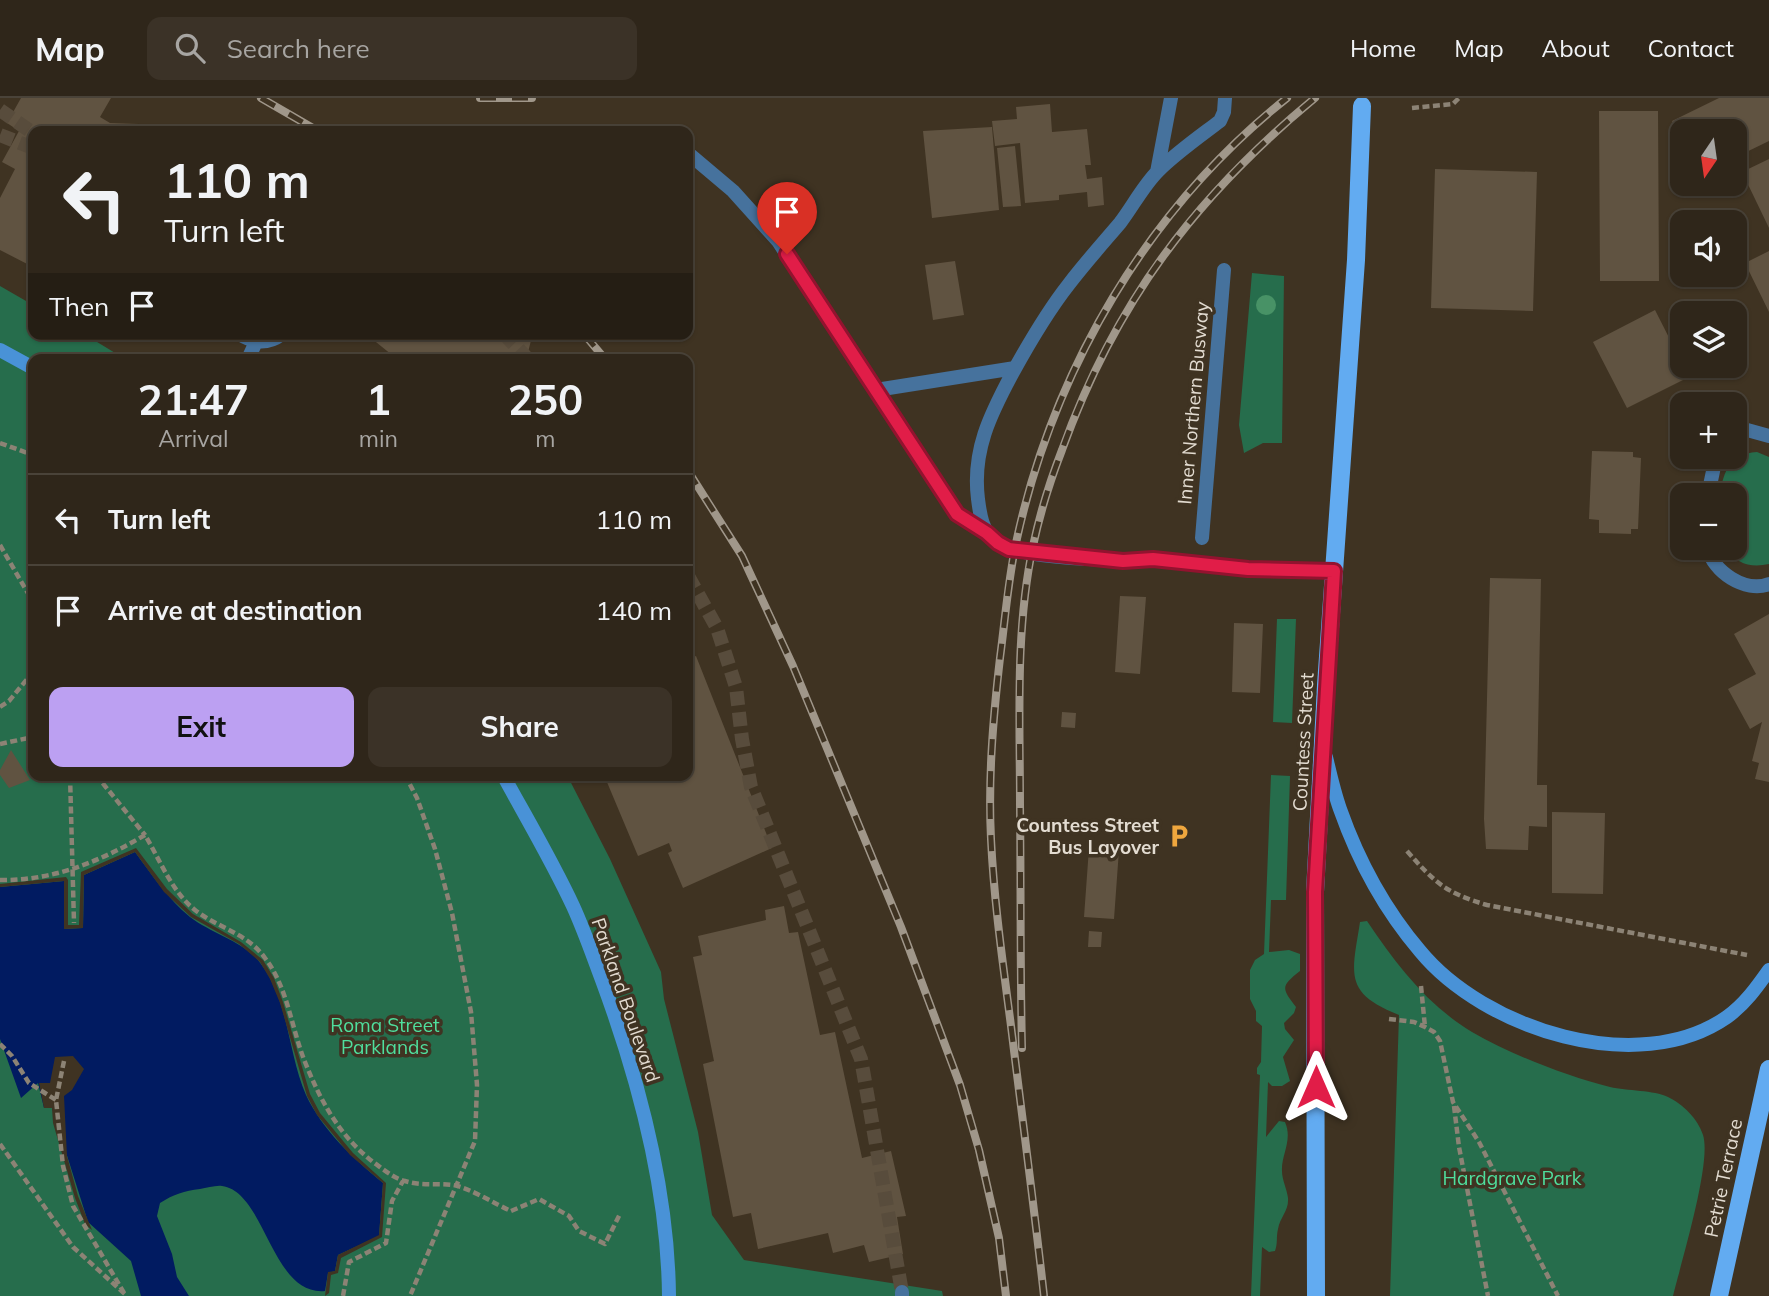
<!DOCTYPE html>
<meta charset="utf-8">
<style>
:root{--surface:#2f261a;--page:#3b3227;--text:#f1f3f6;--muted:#a7a5a2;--line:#4a4339;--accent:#bca0f2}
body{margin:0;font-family:Mulish,sans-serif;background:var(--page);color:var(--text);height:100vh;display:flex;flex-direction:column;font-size:26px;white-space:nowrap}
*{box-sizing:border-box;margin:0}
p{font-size:23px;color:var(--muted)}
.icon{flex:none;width:38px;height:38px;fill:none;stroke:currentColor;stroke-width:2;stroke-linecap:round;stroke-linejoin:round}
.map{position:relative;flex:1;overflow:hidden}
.sheet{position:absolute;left:28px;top:256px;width:665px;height:427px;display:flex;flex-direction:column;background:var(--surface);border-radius:14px;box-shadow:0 2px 5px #0004,0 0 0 2px var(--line)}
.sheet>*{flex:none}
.guide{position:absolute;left:28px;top:28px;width:665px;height:214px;border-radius:14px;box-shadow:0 2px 5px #0004,0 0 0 2px var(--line);background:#2f261a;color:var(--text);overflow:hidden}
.needle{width:46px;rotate:193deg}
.buttons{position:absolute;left:1670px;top:21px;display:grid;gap:14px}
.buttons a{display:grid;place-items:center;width:77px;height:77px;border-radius:14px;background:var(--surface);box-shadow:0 2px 5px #0004,0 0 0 2px var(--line);font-size:35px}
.pin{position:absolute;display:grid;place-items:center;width:60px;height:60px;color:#fff;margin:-72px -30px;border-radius:50% 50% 50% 0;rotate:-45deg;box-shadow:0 0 7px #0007}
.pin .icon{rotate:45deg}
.me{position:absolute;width:77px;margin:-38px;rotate:0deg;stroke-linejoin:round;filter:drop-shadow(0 0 5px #0008)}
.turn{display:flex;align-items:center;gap:24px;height:147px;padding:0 21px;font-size:32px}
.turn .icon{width:91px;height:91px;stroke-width:2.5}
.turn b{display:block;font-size:49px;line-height:60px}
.then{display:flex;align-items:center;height:66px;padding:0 21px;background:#0003;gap:14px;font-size:26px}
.eta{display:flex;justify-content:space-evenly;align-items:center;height:119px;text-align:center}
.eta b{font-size:42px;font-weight:700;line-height:49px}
.primary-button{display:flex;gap:14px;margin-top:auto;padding:14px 21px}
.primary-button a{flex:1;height:80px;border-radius:14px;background:var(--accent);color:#111;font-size:28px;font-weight:700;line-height:80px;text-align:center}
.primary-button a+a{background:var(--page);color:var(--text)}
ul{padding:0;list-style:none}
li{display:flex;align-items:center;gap:21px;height:91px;padding:0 21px;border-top:2px solid var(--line)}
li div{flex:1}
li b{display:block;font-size:26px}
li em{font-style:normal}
header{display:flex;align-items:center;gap:42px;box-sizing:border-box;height:98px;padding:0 35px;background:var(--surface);border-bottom:2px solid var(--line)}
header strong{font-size:33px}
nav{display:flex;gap:38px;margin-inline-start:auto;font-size:24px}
.search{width:490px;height:63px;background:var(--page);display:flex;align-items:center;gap:18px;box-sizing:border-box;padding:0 24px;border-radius:14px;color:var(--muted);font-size:26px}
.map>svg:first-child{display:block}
</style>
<header>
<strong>Map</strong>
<div class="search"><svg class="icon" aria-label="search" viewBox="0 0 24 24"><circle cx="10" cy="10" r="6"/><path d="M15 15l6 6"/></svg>Search here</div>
<nav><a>Home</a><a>Map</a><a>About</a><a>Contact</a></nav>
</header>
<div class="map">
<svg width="1769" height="1198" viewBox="0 0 1769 1198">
<rect width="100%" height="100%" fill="#3f3322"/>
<path fill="#266d4c" d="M1252 175 1284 178 1282 345H1263L1244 355 1239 327Z
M0 188 33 207V236H84L125 261H33V677H567L610 761 661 874 664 901 698 1034 712 1117 744 1162 942 1193 943 1198H0Z
M1757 354 1769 359V466C1751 470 1736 466 1726 450H1734V397H1719C1725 373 1728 356 1757 354Z
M1277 521H1296L1292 625 1273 624Z
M1271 677 1290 678 1286 802H1271L1269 854 1289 852 1300 856V873C1281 888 1281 890 1296 909L1294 915 1284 925 1285 931 1294 942 1283 959 1290 983 1282 988H1272L1268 984 1266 1039 1279 1023 1285 1024C1293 1042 1281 1057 1282 1073 1282 1082 1287 1091 1288 1100 1289 1113 1280 1119 1278 1131 1276 1139 1278 1145 1275 1153L1269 1154 1262 1149 1260 1198H1251L1260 977 1257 976V970L1261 964 1262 928 1256 923V913L1250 901V872L1255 862 1264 856Z
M1367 823C1396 866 1427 907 1472 934 1512 957 1566 978 1610 989 1627 993 1654 992 1668 999 1683 1006 1698 1021 1703 1037 1712 1064 1681 1165 1673 1198H1390L1399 917C1343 895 1352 876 1360 824Z"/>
<path fill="#011b61" d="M135 754C152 777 168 801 190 819 212 836 244 843 261 866 289 903 288 956 306 997 323 1033 353 1060 383 1085L379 1138 338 1157 335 1173 328 1175 325 1193C271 1198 266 1094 222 1088 216 1087 207 1090 200 1091 184 1093 174 1096 160 1105L157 1118 172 1156 177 1179 189 1198H141L131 1163 88 1124 52 1010H44L38 985 21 1000 0 941V789L64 783V831L83 830 84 777Z"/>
<path fill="#3f3322" d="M136 750 167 791 193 816 241 844 263 862 274 880 283 904 310 996 320 1015 353 1055 386 1085 382 1139 341 1160 338 1175 331 1177 329 1195 325 1198 328 1174 335 1173 338 1157 379 1137 383 1085 350 1057 317 1017 307 998 280 905 270 881 260 864 239 846 191 819 164 794 135 754 84 777 83 830 64 831V783L0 789V786L66 779 68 782V827H79L81 774Z
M73 958 84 971 72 992 64 998 67 1058 78 1098 92 1132 85 1126 75 1100 53 1025 52 1010H44L39 985H50L55 959Z"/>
<path fill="#605341" d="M21 0H111L100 19 110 25 167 27 183 33H33V169L0 152V100L15 71 2 64 19 33 7 25Z
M1719 0H1769V43L1734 60V33H1682V44L1672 23Z
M1050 6 1052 34 1087 31 1091 67H1085L1087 81 1102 79 1104 107 1088 109 1087 94 1059 97V102L1025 105 1020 45 995 48 992 23 1017 21 1016 9Z
M1599 13H1658L1659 183H1600Z
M992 29 999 112 932 120 923 33Z
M1015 48 1021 108 1003 109 997 50Z
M1769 61V130L1742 74Z
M1435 71 1537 74 1533 213 1431 210Z
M1769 153V214L1745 165Z
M955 163 964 217 933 222 925 167Z
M1655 212 1689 279 1627 310 1593 244Z
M366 236H528L532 239 528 254 533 261H397Z
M1592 353 1633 354V359L1641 360 1638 431H1631V436L1599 435V422L1589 421Z
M1490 480 1541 481 1537 687H1547V729L1529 728 1528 752 1486 751 1484 721Z
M1120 498 1146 499 1140 576 1115 574Z
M1769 516V684L1755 681 1759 665 1752 663 1762 624 1750 631 1728 591 1756 576 1734 536Z
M1234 525 1263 526 1260 595 1232 594Z
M696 558 772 750 683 790 668 755 672 753 669 745 638 758 604 677H688V561Z
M1062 614 1076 615 1075 630 1061 629Z
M11 652 30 682 9 690 0 677V672Z
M1552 714 1605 715 1603 796 1552 795Z
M1089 750 1119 752 1114 821 1084 819Z
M784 808 789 835 798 834 820 937 835 934 862 1060 891 1053 906 1118 897 1119 903 1156 869 1164 864 1147 833 1155 828 1135 758 1151 751 1115 733 1119 703 966 714 963 693 859 702 857 698 838 766 822 765 812Z
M1089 833 1102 834 1101 849H1088Z"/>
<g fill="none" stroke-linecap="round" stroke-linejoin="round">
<path stroke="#584c3c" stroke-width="14" stroke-dasharray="14 7" stroke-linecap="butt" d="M0 12 33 35
M0 37 33 50
M504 236 528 261
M688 478 717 530 736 589 742 641 751 689 861 961 902 1194"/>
<path stroke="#8c8375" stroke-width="4.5" stroke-dasharray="7 3.5" stroke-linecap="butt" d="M1412 10 1453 6 1459 0
M0 345 33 357
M0 447 33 504
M0 609 9 603 33 574
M0 646 33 639
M70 677 74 825
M96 677 145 737
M405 677 417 700 435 751 452 815 471 914 477 987 475 1043 410 1198
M1407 753C1435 785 1446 795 1487 807L1747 857
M0 782C53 783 101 763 145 737 160 762 172 794 195 812 218 830 247 835 265 860 288 890 291 929 305 964 321 1004 339 1037 373 1064 383 1071 393 1080 405 1083 421 1088 437 1085 453 1087 470 1090 495 1106 511 1113L539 1101 569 1118 579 1133 605 1146 620 1116
M1421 888 1425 929
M1389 921 1414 924 1425 929 1434 934 1440 943 1453 1004 1479 1044 1558 1198
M0 946 12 958 29 985 56 1002
M64 963 56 1002 63 1068 73 1108 124 1195
M1454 1008 1459 1049 1488 1198
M0 1046 73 1149 127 1198
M343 1198 349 1164 386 1145 392 1103 403 1083"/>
<path stroke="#46729d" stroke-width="14" d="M688 55 733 93 778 143 957 417 987 435
M1157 74 1171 0
M239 236C254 245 267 247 282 236
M248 261 256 244
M876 292 1015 270
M1734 333 1740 330 1769 338
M1708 397 1716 359
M1202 440 1224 172
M1708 450C1713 474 1745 495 1769 486
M1153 461C1121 463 1019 462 996 444 982 433 980 417 978 401 972 353 990 317 1012 276 1029 245 1047 214 1069 186 1085 165 1103 145 1120 125 1133 108 1143 88 1158 73 1176 55 1199 39 1220 23L1224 14 1225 0
M1248 471 1334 473"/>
<path stroke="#46729d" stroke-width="14" d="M902 1194V1198"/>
<path stroke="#4992d7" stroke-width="14" d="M0 252 33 270
M1326 659C1330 676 1334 694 1340 711 1358 762 1385 812 1420 853 1484 931 1638 981 1727 919 1745 906 1757 889 1769 872
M503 677C527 721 552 763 573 808 584 832 593 858 602 882 639 982 668 1091 669 1198"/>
<path stroke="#62abf1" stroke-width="18" d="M1316 1198 1315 794 1326 587 1356 162 1362 8
M1719 1198 1769 971"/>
<g stroke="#a0978a" stroke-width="8">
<path id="rail" d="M261 0 318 33
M480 0H532
M584 236 605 261
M688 373 742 458 793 568 901 829 960 987 979 1052 999 1140 1006 1198
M1022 950C1020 869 1021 788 1020 707 1020 621 1015 533 1033 448 1040 415 1050 383 1062 352 1115 205 1195 99 1315 0
M1044 1198C1034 1108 1022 1018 1011 928 1003 866 994 804 991 741 988 680 993 621 1000 560 1005 522 1008 483 1016 445 1053 272 1148 110 1287 0"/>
</g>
<use href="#rail" stroke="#3f3322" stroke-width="5" stroke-dasharray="16" stroke-linecap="butt"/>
<path stroke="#46729d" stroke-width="14" d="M1153 461 1248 471"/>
</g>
<circle fill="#489266" cx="1266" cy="207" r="10"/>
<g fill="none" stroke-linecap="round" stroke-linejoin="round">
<g stroke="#92132f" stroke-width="18">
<path id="route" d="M787 156 957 416 987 435 998 445 1009 451 1123 463 1153 461 1248 471 1334 473 1315 794 1316 989"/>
</g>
<use href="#route" stroke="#e11d48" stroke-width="12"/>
</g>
<defs>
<g id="parking-bare" transform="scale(1.89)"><path d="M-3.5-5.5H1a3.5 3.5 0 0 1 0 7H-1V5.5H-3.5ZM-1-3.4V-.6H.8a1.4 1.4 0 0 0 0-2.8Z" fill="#efa73e" stroke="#3f3322" stroke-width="2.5" paint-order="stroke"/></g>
</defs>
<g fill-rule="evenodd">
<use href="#parking-bare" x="1179" y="738"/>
</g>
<g text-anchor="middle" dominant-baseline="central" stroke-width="7" stroke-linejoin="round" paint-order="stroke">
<g font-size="19" fill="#e3dcd1" stroke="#3f3322">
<text transform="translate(1193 305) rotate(-85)">Inner Northern Busway</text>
<text transform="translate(1303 644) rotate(-87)">Countess Street</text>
<text transform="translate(626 902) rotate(71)">Parkland Boulevard</text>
<text transform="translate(1723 1080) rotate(-78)">Petrie Terrace</text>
</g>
<g font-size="19" font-weight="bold" fill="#e3dcd1" stroke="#3f3322" text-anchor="end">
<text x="1159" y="727">Countess Street<tspan x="1159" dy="22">Bus Layover</tspan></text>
</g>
<g font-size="19" fill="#4fdf9d" stroke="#3f3322">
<text x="385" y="927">Roma Street<tspan x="385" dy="22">Parklands</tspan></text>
<text x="1512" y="1080">Hardgrave Park</text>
</g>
</g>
</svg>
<div class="buttons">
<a><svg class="needle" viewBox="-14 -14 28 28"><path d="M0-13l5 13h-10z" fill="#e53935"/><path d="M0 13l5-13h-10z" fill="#a7a5a2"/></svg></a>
<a><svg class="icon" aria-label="sound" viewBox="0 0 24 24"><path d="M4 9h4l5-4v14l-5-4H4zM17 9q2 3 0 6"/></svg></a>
<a><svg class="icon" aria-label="layers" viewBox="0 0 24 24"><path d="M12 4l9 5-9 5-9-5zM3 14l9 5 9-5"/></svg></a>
<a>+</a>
<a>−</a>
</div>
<div class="pin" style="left:787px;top:156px;background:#d93025"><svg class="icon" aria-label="arrive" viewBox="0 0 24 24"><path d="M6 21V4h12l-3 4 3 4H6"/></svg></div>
<svg class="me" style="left:1316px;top:989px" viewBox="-20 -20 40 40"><path d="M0-17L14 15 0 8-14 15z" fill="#e11d48" stroke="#fff" stroke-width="4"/></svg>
<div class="guide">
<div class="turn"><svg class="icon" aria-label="left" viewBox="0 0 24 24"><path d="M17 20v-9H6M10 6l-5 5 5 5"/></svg><div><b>110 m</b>Turn left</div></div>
<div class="then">Then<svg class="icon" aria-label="arrive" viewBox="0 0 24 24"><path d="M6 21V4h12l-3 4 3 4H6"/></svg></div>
</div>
<section class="sheet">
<div class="eta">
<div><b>21:47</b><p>Arrival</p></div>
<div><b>1</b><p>min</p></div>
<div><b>250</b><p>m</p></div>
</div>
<ul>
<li><svg class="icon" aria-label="left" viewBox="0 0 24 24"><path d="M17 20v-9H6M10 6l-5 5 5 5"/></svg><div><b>Turn left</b></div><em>110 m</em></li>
<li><svg class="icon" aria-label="arrive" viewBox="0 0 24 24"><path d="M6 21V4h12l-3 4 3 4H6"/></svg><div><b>Arrive at destination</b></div><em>140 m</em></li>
</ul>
<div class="primary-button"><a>Exit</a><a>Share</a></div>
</section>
</div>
